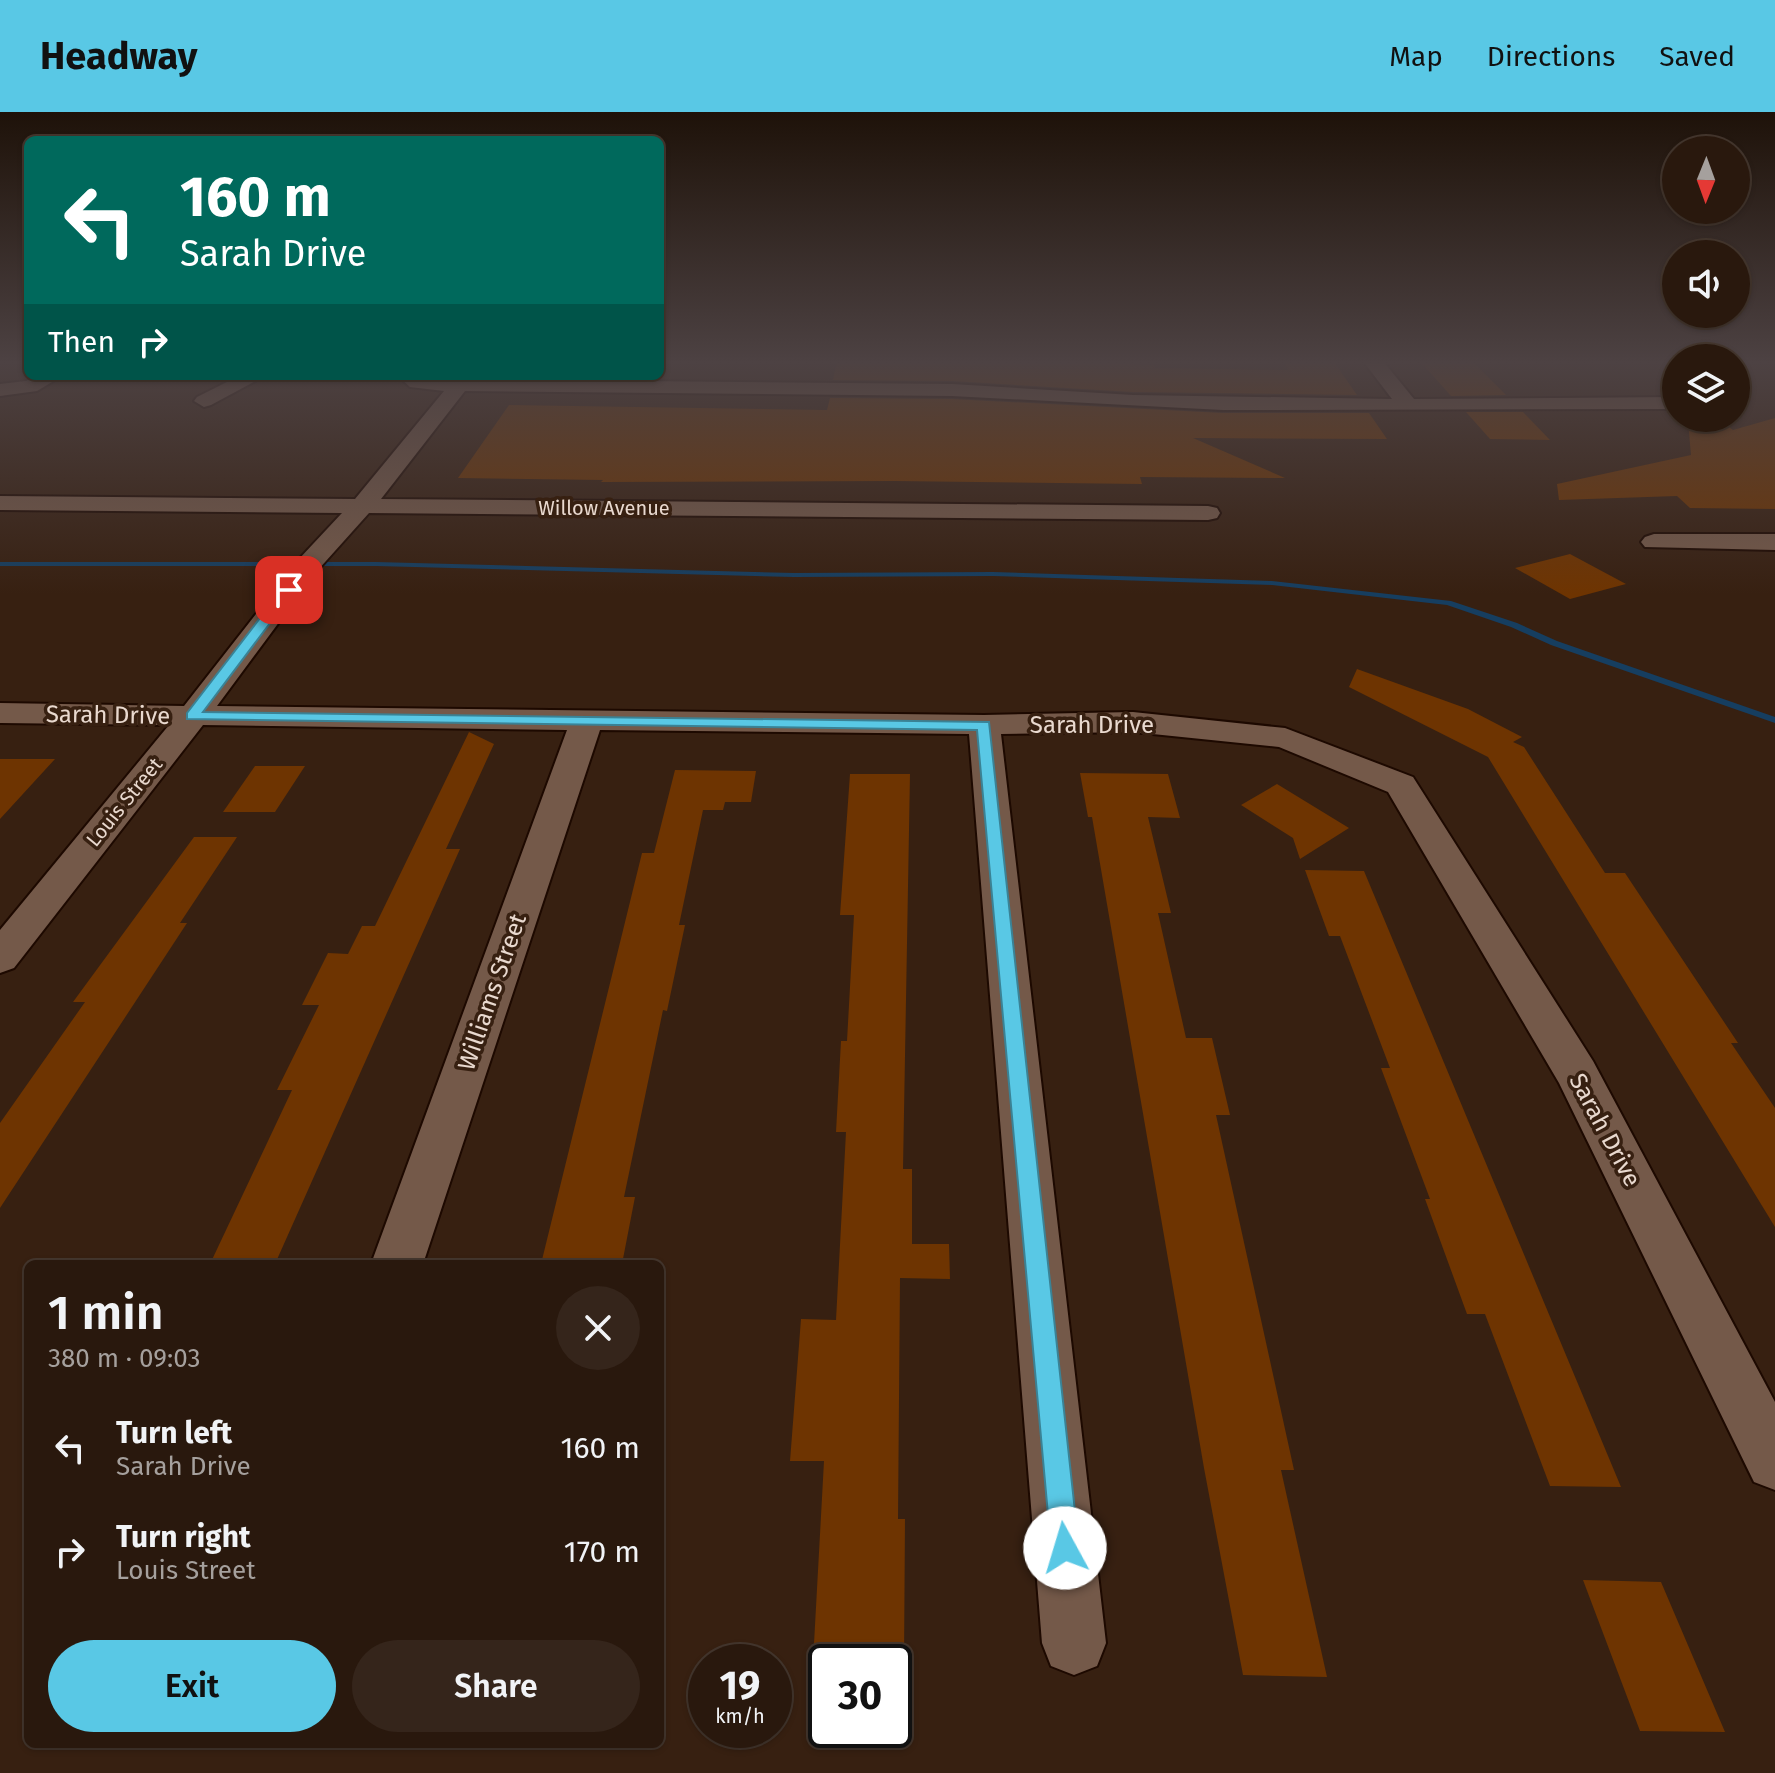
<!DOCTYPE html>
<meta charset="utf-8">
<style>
:root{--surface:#29180d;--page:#35251b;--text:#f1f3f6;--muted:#a5a09d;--line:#45372e;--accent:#59c8e5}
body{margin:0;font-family:"Fira Sans",sans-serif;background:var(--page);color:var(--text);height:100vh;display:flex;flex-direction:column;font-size:30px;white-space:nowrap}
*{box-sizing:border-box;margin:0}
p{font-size:26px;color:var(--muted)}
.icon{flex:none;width:44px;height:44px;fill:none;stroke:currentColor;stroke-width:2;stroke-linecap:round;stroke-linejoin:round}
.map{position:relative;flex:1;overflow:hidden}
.panel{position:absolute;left:24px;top:1148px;width:640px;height:488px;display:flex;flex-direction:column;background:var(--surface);border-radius:12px;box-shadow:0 2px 6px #0004,0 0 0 2px var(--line)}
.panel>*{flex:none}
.hud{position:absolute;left:24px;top:24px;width:640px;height:244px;border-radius:12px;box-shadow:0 2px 6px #0004,0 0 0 2px var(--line);background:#00695c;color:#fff;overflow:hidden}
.needle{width:52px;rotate:181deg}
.fabs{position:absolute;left:1662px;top:24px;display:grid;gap:16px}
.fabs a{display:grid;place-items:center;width:88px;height:88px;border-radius:50%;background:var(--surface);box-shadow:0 2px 6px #0004,0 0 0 2px var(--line);font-size:40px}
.speed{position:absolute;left:688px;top:1532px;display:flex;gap:16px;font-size:40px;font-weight:700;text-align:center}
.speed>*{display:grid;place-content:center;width:104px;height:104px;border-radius:50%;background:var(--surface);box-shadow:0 2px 6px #0004,0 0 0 2px var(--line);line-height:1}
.speed small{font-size:20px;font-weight:400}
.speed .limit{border:4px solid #111;border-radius:12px;background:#fff;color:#111}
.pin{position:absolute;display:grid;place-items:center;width:68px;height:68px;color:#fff;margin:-34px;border-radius:16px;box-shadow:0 4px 12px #0006}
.me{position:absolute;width:88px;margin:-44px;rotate:354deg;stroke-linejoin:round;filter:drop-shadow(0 0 6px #0008)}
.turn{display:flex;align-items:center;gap:28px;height:168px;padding:0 24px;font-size:36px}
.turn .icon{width:104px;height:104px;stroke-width:2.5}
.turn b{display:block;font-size:56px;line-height:68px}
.then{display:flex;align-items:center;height:76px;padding:0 24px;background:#0003;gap:16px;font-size:30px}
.round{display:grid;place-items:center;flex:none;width:84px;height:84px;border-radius:42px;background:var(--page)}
.summary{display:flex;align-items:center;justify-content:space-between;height:136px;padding:0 24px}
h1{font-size:48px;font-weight:600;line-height:60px}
.action{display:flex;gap:16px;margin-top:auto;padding:16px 24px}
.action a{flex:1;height:92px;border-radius:48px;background:var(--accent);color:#111;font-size:32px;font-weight:600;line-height:92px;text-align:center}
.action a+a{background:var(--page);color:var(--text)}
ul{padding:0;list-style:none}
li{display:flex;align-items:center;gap:24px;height:104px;padding:0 24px}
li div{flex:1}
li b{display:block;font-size:30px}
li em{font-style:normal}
header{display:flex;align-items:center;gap:48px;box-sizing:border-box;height:112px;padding:0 40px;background:var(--accent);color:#111}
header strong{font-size:38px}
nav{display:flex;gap:44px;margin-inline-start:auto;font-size:28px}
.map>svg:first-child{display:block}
</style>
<header>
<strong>Headway</strong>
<nav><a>Map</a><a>Directions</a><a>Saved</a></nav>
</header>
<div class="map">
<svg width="1775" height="1661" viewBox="0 0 1775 1661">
<rect width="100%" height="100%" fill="#372011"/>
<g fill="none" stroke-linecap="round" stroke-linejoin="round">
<path fill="#163e60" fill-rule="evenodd" d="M0 450H376L794 461 993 460 1272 469 1451 489 1517 511 1557 529 1775 605V611L1551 533 1511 515 1447 493 1272 473 993 464 794 465 376 454H0Z"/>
</g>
<path fill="#6e3401" d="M837 249H1040L1154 253 1155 256 1288 258 1284 250H1334L1357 283 1133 280 952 269 833 268Z
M1420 249H1472L1506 283 1451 284Z
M830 286 952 287 1223 301H1369L1387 327 1193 326 1285 366 1140 365 1142 372 894 369 601 370 603 368 458 366 509 293 827 298Z
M1466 300H1523L1550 328 1490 327Z
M1775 306V397L1690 396 1677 384 1559 388 1557 372 1691 343 1688 309H1721L1733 318Z
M1570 442 1626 472 1570 487 1515 456Z
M1357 557 1468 597 1522 625 1513 630 1524 635 1605 761H1625L1738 931H1731L1775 996V1115L1488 645 1349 575Z
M469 620 494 632 446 737H460L275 1152H210L292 978H277L319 893H302L328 841 348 842 362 814H375Z
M0 647H55L0 707Z
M255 654H305L275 700H223Z
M675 658 756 659 751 690H725L723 698H703L679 813H685L667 899 663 898 624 1085H635L622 1152H541L642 741H654Z
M1080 661 1168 662 1180 706 1148 705 1171 801H1158L1186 926H1212L1230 1003H1216L1294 1358H1281L1327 1565 1243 1563 1204 1356 1092 705H1088Z
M850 662H910L903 1057H912V1132H949L950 1167 900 1166 898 1407H905L904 1550H813L824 1349H790L801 1207 836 1208 846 1020H836L841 929H847L854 803H840Z
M1277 672 1349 716 1300 747 1293 726 1241 693Z
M194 725H237L180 811H187L0 1096V1011L85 890H73Z
M1305 758 1364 759 1621 1375 1550 1374 1485 1202H1467L1425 1087H1430L1381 956H1390L1340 824H1329Z
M1583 1468 1661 1470 1725 1620 1640 1619Z"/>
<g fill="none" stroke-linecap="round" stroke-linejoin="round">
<g stroke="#1d0900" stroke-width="4">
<path id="minor" d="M1363 249H1383L1414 287 1676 285V297L1223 298 952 284 465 279 381 387 1208 394 1217 396 1220 401 1217 406 1208 408 369 401 317 459 217 594 984 603 1133 600 1285 616 1413 665 1593 949 1775 1290V1378L1754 1370 1559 971 1388 680 1279 635 1133 620 1001 622 1106 1531 1097 1554 1074 1563 1051 1554 1042 1531 969 622 600 618 423 1152H371L567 618 203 613 14 856 0 861V818L169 613 0 611V591L184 594 299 447 342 401 0 398V384L355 387 444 279 410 275 398 264 430 267 952 272 1133 283 1392 287Z
M36 264H62L37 279 0 284V272L26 269Z
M239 264H265L211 293 204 295 194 289 197 285Z
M1736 265 1743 267 1749 274 1743 286 1736 288Z
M1654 422H1775V438L1645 435 1641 430 1645 425Z"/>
</g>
<use href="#minor" fill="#745949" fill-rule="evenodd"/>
</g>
<linearGradient id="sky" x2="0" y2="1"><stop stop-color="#1e1209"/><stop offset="0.52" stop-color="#4d4243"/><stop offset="1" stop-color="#4d4243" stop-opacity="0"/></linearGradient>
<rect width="1775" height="482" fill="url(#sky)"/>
<path fill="#59c8e5" stroke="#3a8295" stroke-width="2" d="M289 474 295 478 203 600 989 610 1079 1436 1075 1446 1065 1450 1055 1446 1051 1436 977 618 187 607V601L284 475Z"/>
<g text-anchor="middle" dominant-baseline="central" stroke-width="7" stroke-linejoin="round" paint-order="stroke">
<g font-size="20" fill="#e9d9cf" stroke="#372011">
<text x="604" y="396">Willow Avenue</text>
<text transform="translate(124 690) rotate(-51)">Louis Street</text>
</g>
<g font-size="24" fill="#e9d9cf" stroke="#372011">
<text transform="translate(108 603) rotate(1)">Sarah Drive</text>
<text x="1092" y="613">Sarah Drive</text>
<text transform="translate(492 880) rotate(-71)">Williams Street</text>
<text transform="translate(1605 1018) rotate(62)">Sarah Drive</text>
</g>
</g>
</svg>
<div class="fabs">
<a><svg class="needle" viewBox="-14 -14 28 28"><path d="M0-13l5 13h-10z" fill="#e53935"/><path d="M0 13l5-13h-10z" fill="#a5a09d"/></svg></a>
<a><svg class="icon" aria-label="sound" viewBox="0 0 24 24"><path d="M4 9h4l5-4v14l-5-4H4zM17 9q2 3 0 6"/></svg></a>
<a><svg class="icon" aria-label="layers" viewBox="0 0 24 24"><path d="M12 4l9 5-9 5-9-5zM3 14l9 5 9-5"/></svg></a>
</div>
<div class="speed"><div>19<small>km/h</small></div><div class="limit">30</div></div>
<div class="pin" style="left:289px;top:478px;background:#d93025"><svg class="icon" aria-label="arrive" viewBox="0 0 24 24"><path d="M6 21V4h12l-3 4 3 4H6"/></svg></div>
<svg class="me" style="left:1065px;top:1436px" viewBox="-20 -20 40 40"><circle r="19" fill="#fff"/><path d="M0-13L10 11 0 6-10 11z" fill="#59c8e5"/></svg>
<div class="hud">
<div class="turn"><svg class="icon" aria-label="left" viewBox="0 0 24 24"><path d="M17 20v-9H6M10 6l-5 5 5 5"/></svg><div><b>160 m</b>Sarah Drive</div></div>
<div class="then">Then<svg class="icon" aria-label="right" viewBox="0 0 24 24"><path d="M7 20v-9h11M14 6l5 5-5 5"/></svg></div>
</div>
<section class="panel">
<div class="summary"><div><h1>1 min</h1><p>380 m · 09:03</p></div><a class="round"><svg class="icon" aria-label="close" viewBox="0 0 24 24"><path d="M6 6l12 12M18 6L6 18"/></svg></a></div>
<ul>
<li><svg class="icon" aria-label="left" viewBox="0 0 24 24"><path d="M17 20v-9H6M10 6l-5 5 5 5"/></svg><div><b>Turn left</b><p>Sarah Drive</p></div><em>160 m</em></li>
<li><svg class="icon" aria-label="right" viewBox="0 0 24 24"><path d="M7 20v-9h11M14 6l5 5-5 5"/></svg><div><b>Turn right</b><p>Louis Street</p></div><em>170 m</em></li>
</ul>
<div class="action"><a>Exit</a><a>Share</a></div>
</section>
</div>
